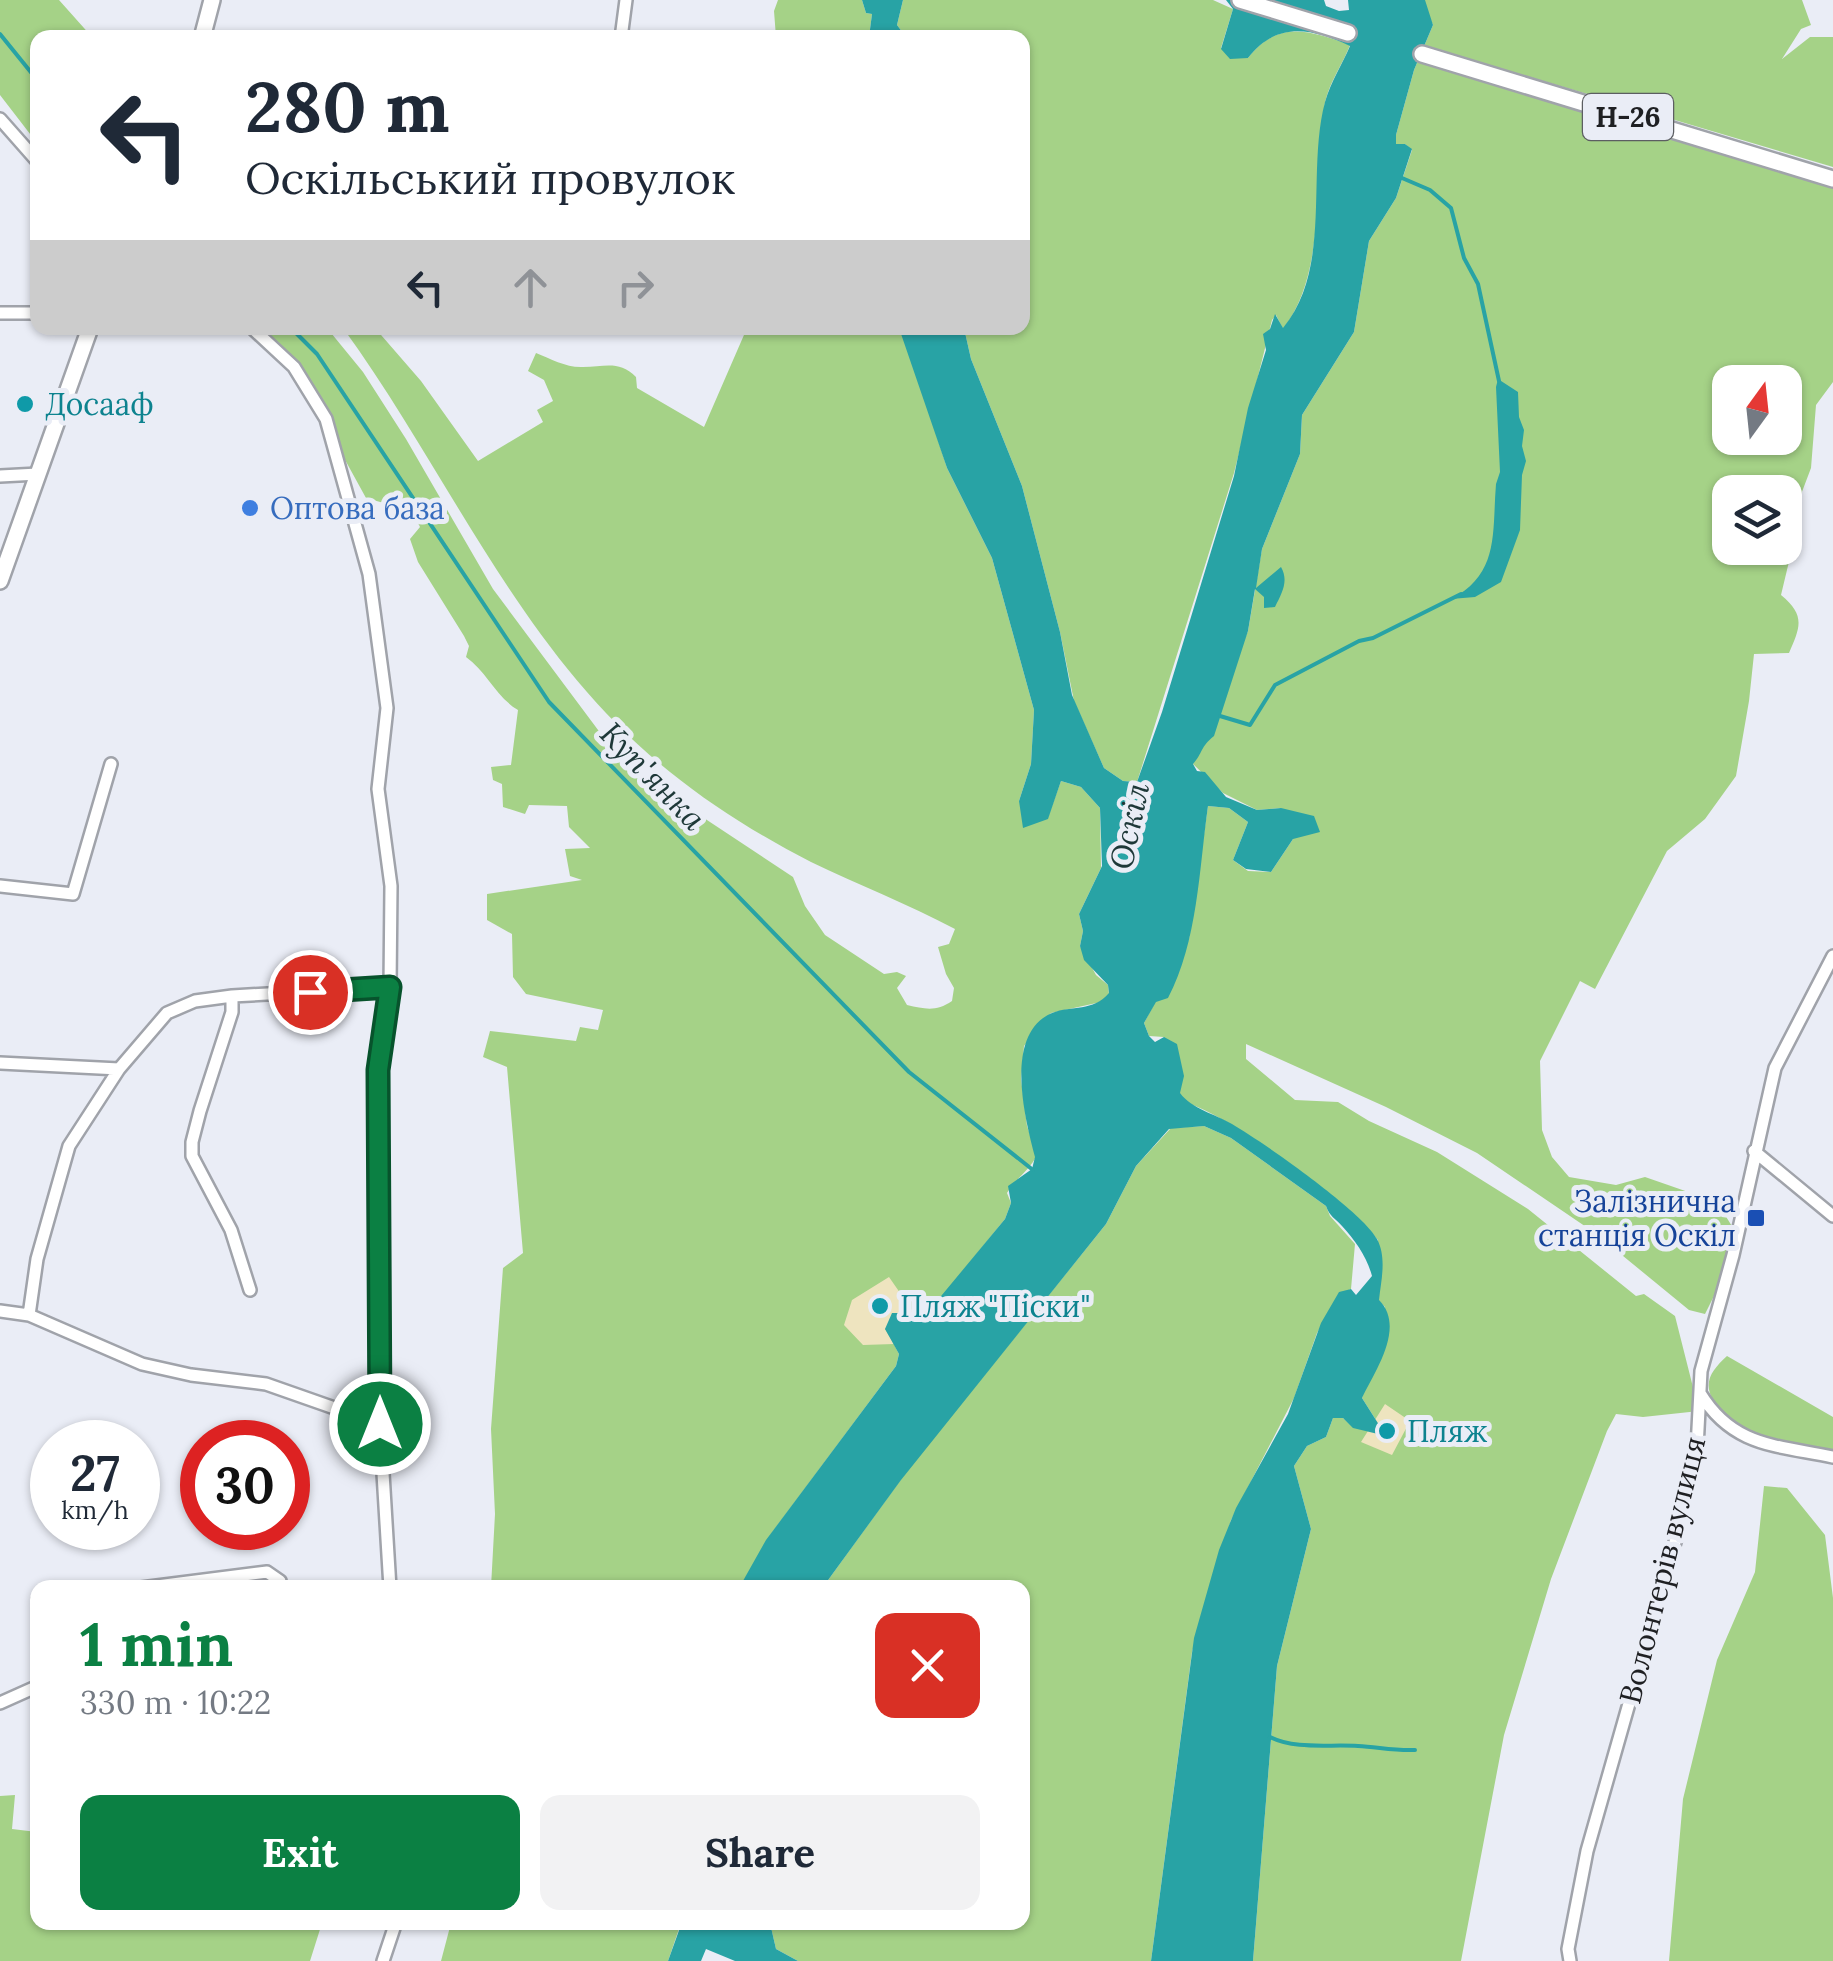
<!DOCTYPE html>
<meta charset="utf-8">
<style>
:root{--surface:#fff;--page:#f2f2f3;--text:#1f2937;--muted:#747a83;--accent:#0b8043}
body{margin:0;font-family:Lora,serif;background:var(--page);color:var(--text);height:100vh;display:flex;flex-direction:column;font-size:38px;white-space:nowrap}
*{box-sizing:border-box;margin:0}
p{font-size:32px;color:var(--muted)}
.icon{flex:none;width:55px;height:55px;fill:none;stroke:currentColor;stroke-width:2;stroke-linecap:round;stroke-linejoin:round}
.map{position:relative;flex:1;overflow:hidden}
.details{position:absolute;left:30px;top:1580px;width:1000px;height:350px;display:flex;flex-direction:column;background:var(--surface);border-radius:20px;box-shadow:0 2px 8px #0004}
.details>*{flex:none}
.banner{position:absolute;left:30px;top:30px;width:1000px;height:305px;border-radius:20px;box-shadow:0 2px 8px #0004;background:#fff;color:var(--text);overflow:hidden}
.needle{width:65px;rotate:15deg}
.fabs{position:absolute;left:1712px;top:365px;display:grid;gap:20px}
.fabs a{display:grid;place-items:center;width:90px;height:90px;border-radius:20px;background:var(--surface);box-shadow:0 2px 8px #0004;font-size:50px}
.speed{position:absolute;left:30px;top:1420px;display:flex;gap:20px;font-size:50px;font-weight:700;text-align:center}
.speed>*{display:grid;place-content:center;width:130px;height:130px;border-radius:50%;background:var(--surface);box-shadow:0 2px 8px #0004;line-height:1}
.speed small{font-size:25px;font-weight:400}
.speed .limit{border:15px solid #d22;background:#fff;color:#111}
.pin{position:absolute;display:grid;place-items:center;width:85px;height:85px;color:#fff;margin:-42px;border:5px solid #fff;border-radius:50%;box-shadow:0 2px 10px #0007}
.me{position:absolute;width:110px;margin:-55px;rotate:0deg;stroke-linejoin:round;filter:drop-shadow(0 0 8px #0008)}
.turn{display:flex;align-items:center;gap:35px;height:210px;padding:0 50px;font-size:45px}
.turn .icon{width:130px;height:130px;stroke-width:2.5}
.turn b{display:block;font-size:70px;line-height:85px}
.lanes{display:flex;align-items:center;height:95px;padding:0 50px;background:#0003;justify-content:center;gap:50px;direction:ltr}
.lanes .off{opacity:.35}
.round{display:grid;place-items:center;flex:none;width:105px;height:105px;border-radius:20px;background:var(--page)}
.head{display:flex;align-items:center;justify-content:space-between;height:170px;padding:0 50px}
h1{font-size:60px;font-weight:800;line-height:75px;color:var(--accent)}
.primary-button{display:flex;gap:20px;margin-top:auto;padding:20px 50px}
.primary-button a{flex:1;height:115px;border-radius:20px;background:var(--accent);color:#fff;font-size:40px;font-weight:800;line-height:115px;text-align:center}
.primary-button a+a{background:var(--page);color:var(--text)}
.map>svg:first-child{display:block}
</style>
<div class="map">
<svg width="1833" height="1961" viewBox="0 0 1833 1961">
<rect width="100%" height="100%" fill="#eaedf6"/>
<path fill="#a5d287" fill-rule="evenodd" d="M0 0H59L92 37 38 38 37 143 0 95Z
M778 0H862L866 13 872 14 869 37H776L774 11Z
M903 0H1213L1233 9 1221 48 1248 58C1278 19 1310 31 1350 45 1342 66 1327 85 1324 109 1314 177 1327 273 1283 329L1276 315 1272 320 1234 473 1137 782 1123 781 1104 768 1074 701 1060 632 1022 486 971 359 964 328H1022V38L906 37 897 25Z
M1422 0H1802L1811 25 1801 29 1782 59 1810 37H1833V167L1432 48 1427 59 1833 183V382L1816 405 1811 468 1794 513 1792 549 1781 595C1805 615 1801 626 1789 653L1754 654 1749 701 1736 776 1705 819 1667 851 1595 989 1580 981 1540 1061 1542 1130 1552 1157 1569 1177 1616 1185 1645 1177 1717 1202 1738 1236 1727 1270 1705 1314 1689 1310 1595 1233 1477 1153 1386 1107 1246 1044V1059L1295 1100 1338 1102 1369 1121 1437 1152 1528 1209 1636 1296 1644 1294 1675 1316 1699 1411 1643 1417 1616 1414 1607 1431 1551 1579 1504 1735 1461 1961H1253L1277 1666 1311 1529 1294 1466 1307 1446 1326 1437 1333 1418H1343L1354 1428H1381L1362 1398 1385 1307 1377 1299 1378 1240C1355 1212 1328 1194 1300 1173 1266 1147 1233 1122 1193 1105L1171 1128 1204 1126 1231 1138 1326 1206 1330 1216 1355 1244 1351 1289 1338 1295 1317 1333 1294 1398 1231 1520 1192 1652 1151 1961H798L776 1949 770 1923 1022 1922V1588L823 1587 907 1471 1106 1224 1136 1166 1170 1129 1164 1037 1149 1036 1144 1023 1189 939 1208 806 1229 808 1248 822 1233 860 1248 871 1271 872 1293 839 1281 808 1257 810 1223 793 1193 764 1248 631 1262 549 1300 454 1302 415 1354 332 1369 241 1396 198 1412 150 1405 144H1396V135L1414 70 1433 25ZM1730 382H1785V438H1730ZM1730 492H1785V548H1730Z
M250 328H327L363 372 406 439 493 589 607 742 648 781 793 877 805 906 825 935 884 974 897 972 906 976 897 988 907 1005C925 1009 936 1012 952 1001L954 988 946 974 938 947 949 944 955 929C908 904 859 885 811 862 762 837 712 806 670 772 521 653 452 478 343 328H375L421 381 478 461 543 422 537 410 553 401 544 380 528 371 536 353C551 359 567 368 583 367 605 367 619 360 636 377L637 388 704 427 747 328H902L947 468 992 558 1034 710 1031 764 1019 801 1048 817 1061 781 1081 787 1100 808 1101 868 1079 914 1083 931 1080 946 1096 975 1108 985 1109 994 1101 1002 1051 1013 1024 1046 1021 1079 1027 1126 1037 1155C1029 1171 1016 1178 1007 1193L1011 1203 1005 1219 932 1309 886 1329 899 1354 896 1366 771 1534 740 1587H491L495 1514 491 1429 503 1268 523 1253 507 1067 483 1057 490 1031 576 1041 580 1027 598 1030 603 1010 526 994 513 977 512 934 487 920V894L582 880 570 876 565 849 590 848 569 827 567 806 529 805 525 814 503 807 502 784 493 780 491 767 511 765 518 710C496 697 487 672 466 657L469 646 464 636 418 562 410 539 420 527 412 511 366 498 294 367Z
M1727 1356 1833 1417V1456C1791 1446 1738 1442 1714 1402 1702 1382 1712 1370 1727 1356Z
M1764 1486 1787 1488 1825 1535 1833 1598V1961H1669L1683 1799 1717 1660 1755 1572Z
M15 1795 12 1829 37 1832 38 1922 322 1923 310 1961H0V1796Z
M451 1923V1922L681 1923 668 1961H441Z"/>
<path fill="#eee4bf" d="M889 1277 914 1313 885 1329 894 1344 863 1345 844 1325 852 1300Z
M1385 1404 1410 1421 1392 1455 1361 1442Z"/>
<path fill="#28a3a5" d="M862 0H903L897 25 906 37H869L872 14 866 13Z
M1226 0H1324L1326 6 1339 11 1349 10 1348 0H1425L1433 25 1414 70 1396 135V144H1405L1412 149 1396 198 1369 241 1354 332 1302 415 1300 454 1262 549 1256 588 1281 567C1289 581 1282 593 1275 607L1264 608V597L1255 589 1248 631 1214 736C1200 747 1203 753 1193 764L1197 771 1205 772 1226 797 1257 810 1281 808 1314 816 1320 832 1293 839 1271 872 1246 869 1233 860 1248 822 1229 808 1208 806C1199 869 1198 941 1168 998L1156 1002 1144 1023 1149 1036 1155 1042 1164 1037 1177 1044 1184 1076 1180 1093C1192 1109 1215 1114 1232 1124 1263 1142 1363 1212 1377 1239 1387 1258 1381 1281 1379 1300 1406 1327 1375 1371 1362 1398L1381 1428 1378 1434 1353 1428 1343 1418H1333L1326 1437 1307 1446 1294 1466 1311 1529 1277 1666 1253 1961H1151L1194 1638 1219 1550 1236 1508 1288 1414 1321 1323 1339 1292 1351 1289 1356 1295 1372 1276C1367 1257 1355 1240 1342 1226 1335 1218 1330 1217 1326 1206L1231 1138 1204 1126 1169 1129 1136 1166 1106 1224 901 1480 823 1587 739 1588 766 1540 896 1366 899 1354 885 1329 892 1313H914L932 1307 1005 1219 1011 1203 1008 1186 1032 1169 1035 1157C1025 1119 1003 1034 1052 1013 1072 1005 1093 1012 1109 993L1108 985 1084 960 1080 946 1083 931 1079 914 1102 866 1100 808 1081 787 1061 781 1048 819 1023 828 1019 801 1031 764 1034 710 992 558 947 468 899 328H964L971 359 1022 486 1060 632 1072 695 1104 768 1123 781 1137 782 1162 712 1234 476 1248 408 1266 350 1263 334 1270 329 1275 314 1283 328C1333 267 1306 173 1325 102 1331 81 1342 65 1350 46 1311 28 1277 21 1248 58L1230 59 1221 49 1233 9Z
M1498 379 1518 392 1519 417 1524 430 1522 446 1526 461 1522 475 1520 530 1501 582 1475 597 1451 599C1500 574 1492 532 1496 484L1500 472 1496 387Z
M682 1922 770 1923 776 1949 798 1961H735L706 1949 701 1961H668Z"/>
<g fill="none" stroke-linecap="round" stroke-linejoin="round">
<path stroke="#28a3a5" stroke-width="4" d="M0 34 38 81
M1402 178 1430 190 1451 208 1464 258 1478 284 1499 381
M291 328 317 354 549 702 909 1072 1033 1170
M1220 716 1250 725 1275 685 1359 641 1373 638 1461 594
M1270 1737C1296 1750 1329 1744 1358 1746 1378 1747 1394 1751 1415 1750"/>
<g stroke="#a0a3aa" stroke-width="16">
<path id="minor" d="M621 38 626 0
M0 119 38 162
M0 313H38
M252 328 294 367 326 419 369 574 387 708 378 789 391 886 390 987 378 1070 380 1424 390 1588
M0 476 38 474
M0 886 73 894 111 764
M232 996V1012L200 1111 192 1142V1156L231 1230 250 1290
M0 1063 119 1069
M1754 1151 1833 1216
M0 1311 29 1315 142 1364 191 1375 266 1384 380 1424
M29 1315 37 1259 69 1146 119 1069 167 1013 195 1001 232 996 390 987
M1700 1393C1733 1447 1776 1445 1833 1457
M141 1588 267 1572 280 1581V1588
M38 1600V1608
M0 1703 38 1686
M383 1961 396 1922
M1570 1961 1568 1949 1587 1851 1679 1528 1697 1448 1701 1371 1733 1255 1775 1068 1833 956"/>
</g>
<g stroke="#a0a3aa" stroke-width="20">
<path id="major" d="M1240 0 1348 33
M202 38 212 0
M1422 54 1833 179
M0 581 90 328"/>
</g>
<use href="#minor" stroke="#fff" stroke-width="11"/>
<use href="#major" stroke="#fff" stroke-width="15"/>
</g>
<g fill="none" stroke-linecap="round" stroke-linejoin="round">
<g stroke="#07532c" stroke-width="25">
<path id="route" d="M310 992 390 987 378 1070 380 1424"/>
</g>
<use href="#route" stroke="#0b8043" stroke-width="18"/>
</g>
<g fill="#0f9aa8" stroke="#eaedf6" stroke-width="4">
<circle cx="25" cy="404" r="10"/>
<circle cx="880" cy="1306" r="10"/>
<circle cx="1387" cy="1431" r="10"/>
</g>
<circle fill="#3f7fe0" stroke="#eaedf6" stroke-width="4" cx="250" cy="508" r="10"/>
<rect fill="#1a4fb4" stroke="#eaedf6" stroke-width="4" x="1746" y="1208" width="20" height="20" rx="5"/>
<g text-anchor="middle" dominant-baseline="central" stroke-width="10" stroke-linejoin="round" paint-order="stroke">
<rect fill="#eaedf6" stroke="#5c5e62" stroke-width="2.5" x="1583" y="94" width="90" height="46" rx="8"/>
<g font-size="28" font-weight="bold" fill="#1f2023">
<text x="1628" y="117">Н-26</text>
</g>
<g font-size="30" fill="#0d838f" stroke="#eaedf6" text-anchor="start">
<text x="45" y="404">Досааф</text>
<text x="900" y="1306">Пляж "Піски"</text>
<text x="1407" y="1431">Пляж</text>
</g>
<g font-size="30" fill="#366cbe" stroke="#eaedf6" text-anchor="start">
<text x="270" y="508">Оптова база</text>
</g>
<g font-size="30" fill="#164399" stroke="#eaedf6" text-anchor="end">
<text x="1736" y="1201">Залізнична<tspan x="1736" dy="34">станція Оскіл</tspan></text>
</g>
<g font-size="30" fill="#1f2023" stroke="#eaedf6">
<text transform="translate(1662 1570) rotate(-76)">Волонтерів вулиця</text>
</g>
<g font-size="32" font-style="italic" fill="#1e3838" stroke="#eaedf6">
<text transform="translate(653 776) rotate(46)">Куп'янка</text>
<text transform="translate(1129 826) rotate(-78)">Оскіл</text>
</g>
</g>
</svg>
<div class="fabs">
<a><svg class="needle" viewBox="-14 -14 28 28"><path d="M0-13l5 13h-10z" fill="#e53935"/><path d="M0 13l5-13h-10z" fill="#747a83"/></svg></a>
<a><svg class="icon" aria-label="layers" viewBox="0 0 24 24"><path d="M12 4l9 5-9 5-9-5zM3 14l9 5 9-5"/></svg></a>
</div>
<div class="speed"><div>27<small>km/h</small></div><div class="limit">30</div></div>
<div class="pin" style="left:310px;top:992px;background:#d93025"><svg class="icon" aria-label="arrive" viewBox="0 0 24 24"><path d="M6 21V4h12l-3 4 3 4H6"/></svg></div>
<svg class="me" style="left:380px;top:1424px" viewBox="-20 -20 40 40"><circle r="17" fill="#0b8043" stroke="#fff" stroke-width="3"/><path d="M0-11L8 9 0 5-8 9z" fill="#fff"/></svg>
<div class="banner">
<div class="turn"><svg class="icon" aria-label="left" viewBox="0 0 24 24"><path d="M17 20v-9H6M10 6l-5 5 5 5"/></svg><div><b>280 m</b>Оскільський провулок</div></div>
<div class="lanes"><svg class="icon" aria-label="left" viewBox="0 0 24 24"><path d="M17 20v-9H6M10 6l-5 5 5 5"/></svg><svg class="icon off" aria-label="ahead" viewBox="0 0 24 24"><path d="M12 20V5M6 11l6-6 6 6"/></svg><svg class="icon off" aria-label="right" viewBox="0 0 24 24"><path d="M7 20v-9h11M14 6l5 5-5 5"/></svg></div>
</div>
<section class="details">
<div class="head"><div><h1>1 min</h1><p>330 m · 10:22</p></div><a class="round" style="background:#d93025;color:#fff"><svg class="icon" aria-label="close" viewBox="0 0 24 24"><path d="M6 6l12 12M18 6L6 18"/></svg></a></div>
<div class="primary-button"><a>Exit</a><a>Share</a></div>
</section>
</div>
